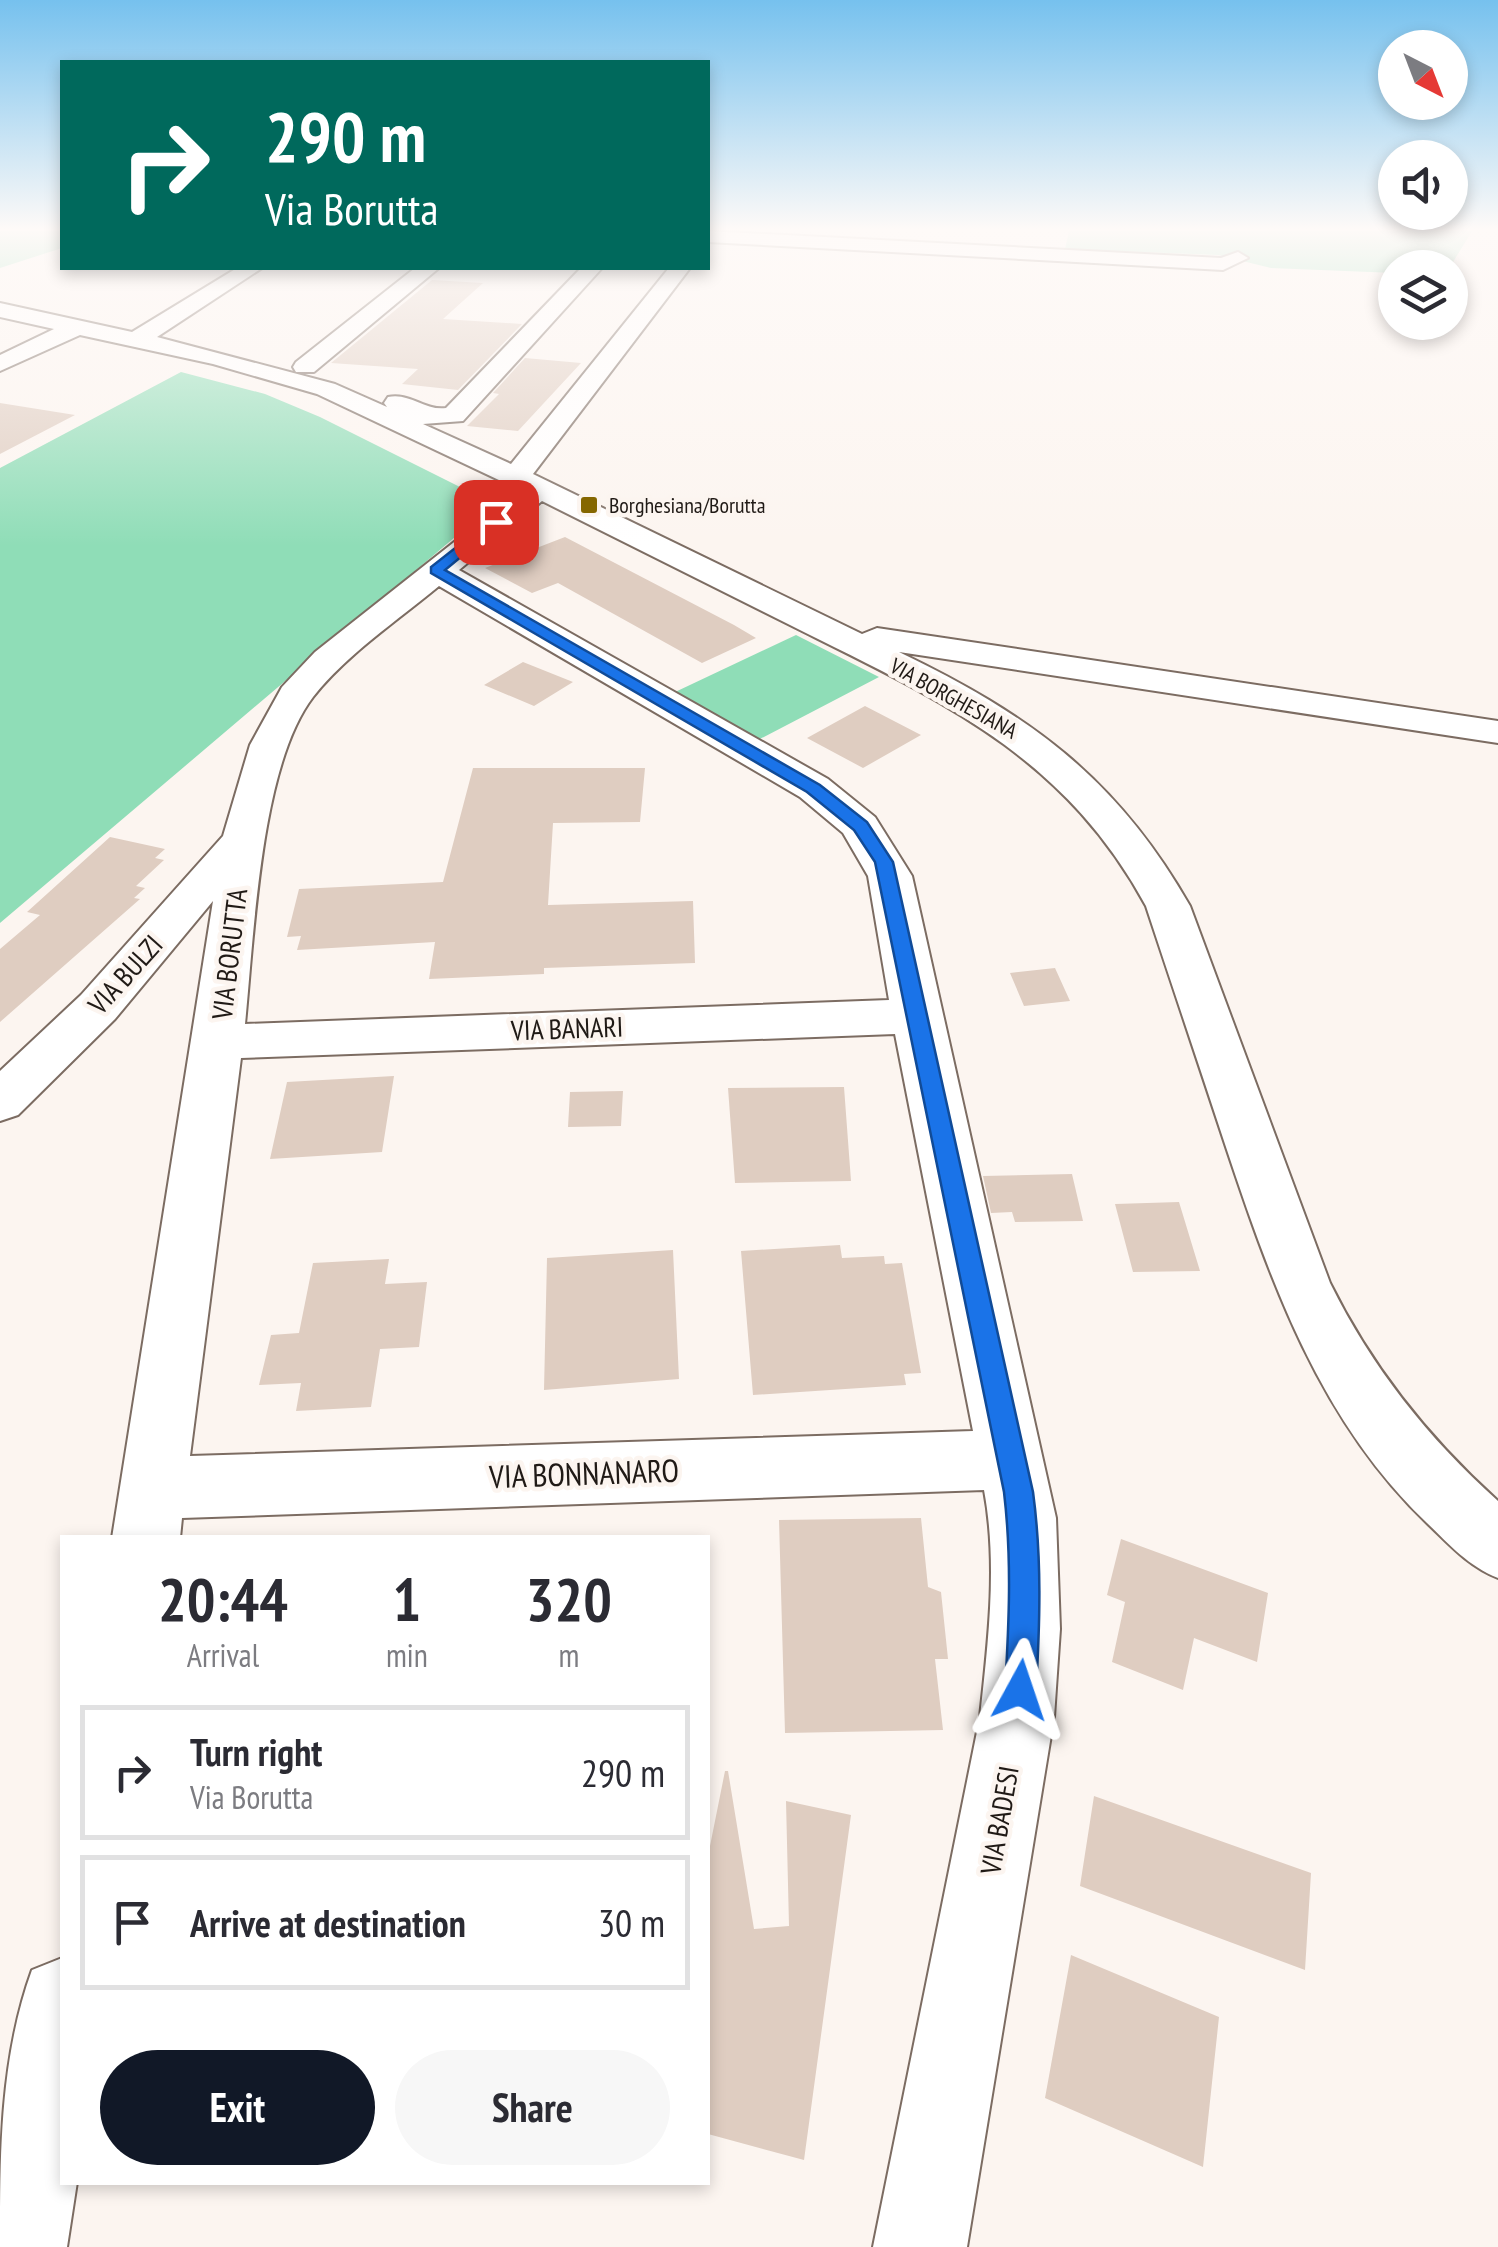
<!DOCTYPE html>
<style>
:root{--surface:#fff;--page:#f7f7f7;--text:#2b2b33;--muted:#7c7c81;--line:#e1e1e2;--accent:#111827}
body{margin:0;font-family:"PT Sans Narrow",sans-serif;background:var(--page);color:var(--text);height:100vh;display:flex;flex-direction:column;font-size:38px;white-space:nowrap}
*{box-sizing:border-box;margin:0}
p{font-size:32px;color:var(--muted)}
.icon{flex:none;width:55px;height:55px;fill:none;stroke:currentColor;stroke-width:2;stroke-linecap:round;stroke-linejoin:round}
.map{position:relative;flex:1;overflow:hidden}
.side{position:absolute;left:60px;top:1535px;width:650px;height:650px;display:flex;flex-direction:column;background:var(--surface);border-radius:0px;box-shadow:0 5px 15px #0003}
.side>*{flex:none}
.banner{position:absolute;left:60px;top:60px;width:650px;height:210px;border-radius:0px;box-shadow:0 5px 15px #0003;background:#00695c;color:#fff;overflow:hidden}
.needle{width:65px;rotate:138deg}
.fabs{position:absolute;left:1378px;top:30px;display:grid;gap:20px}
.fabs a{display:grid;place-items:center;width:90px;height:90px;border-radius:50%;background:var(--surface);box-shadow:0 5px 15px #0003;font-size:50px}
.pin{position:absolute;display:grid;place-items:center;width:85px;height:85px;color:#fff;margin:-42px;border-radius:20px;box-shadow:0 5px 15px #0006}
.me{position:absolute;width:110px;margin:-55px;rotate:5deg;stroke-linejoin:round;filter:drop-shadow(0 0 8px #0008)}
.turn{display:flex;align-items:center;gap:35px;height:210px;padding:0 40px;font-size:45px}
.turn .icon{width:130px;height:130px;stroke-width:2.5}
.turn b{display:block;font-size:70px;line-height:85px}
.eta{display:flex;justify-content:space-evenly;align-items:center;height:170px;text-align:center}
.eta b{font-size:60px;font-weight:800;line-height:70px}
.cta{display:flex;gap:20px;margin-top:auto;padding:20px 40px}
.cta a{flex:1;height:115px;border-radius:60px;background:var(--accent);color:#fff;font-size:40px;font-weight:800;line-height:115px;text-align:center}
.cta a+a{background:var(--page);color:var(--text)}
ul{padding:0;list-style:none}
li{display:flex;align-items:center;gap:30px;height:135px;margin:0 20px 15px;padding:0 20px;border:5px solid var(--line);border-radius:0px}
li div{flex:1}
li b{display:block;font-size:38px}
li em{font-style:normal}
.map>svg:first-child{display:block}
</style>
<div class="map">
<svg width="1498" height="2247" viewBox="0 0 1498 2247">
<rect width="100%" height="100%" fill="#fcf5f0"/>
<path fill="#8fddb7" d="M0 231H62V248L0 268Z
M1069 231H1472L1450 267 1395 268V273L1271 268 1218 255 1065 249Z
M181 372 265 394 320 417 494 504 0 923V468Z
M796 635 879 677 756 741 673 693Z"/>
<path fill="#dfcdc1" d="M432 280 483 283 443 319 522 324 458 390 402 384 418 369 331 363Z
M525 358 581 363 518 431 467 426 499 394 493 393Z
M0 403 75 415 0 454Z
M565 537 734 625 756 638 702 663 558 583 532 593 485 568Z
M523 662 573 682 534 706 484 685Z
M865 706 921 735 863 768 807 738Z
M473 768H645L640 822 553 823 548 905 693 901 695 963 544 968V974L429 979 435 942 297 950 301 936 287 937 299 889 443 882Z
M110 837 165 849 155 858 164 860 136 886 145 888 134 898 140 899 0 1022V949L40 915 27 912Z
M1055 968 1070 1001 1024 1006 1010 973Z
M394 1076 382 1152 270 1159 287 1082Z
M844 1087 851 1181 735 1183 728 1088Z
M623 1091 621 1126 568 1127 570 1092Z
M1072 1174 1083 1221 1015 1222 1012 1212 991 1213 983 1176Z
M1179 1202 1200 1271 1133 1272 1115 1204Z
M840 1245 842 1258 884 1256 885 1264 902 1263 921 1373 904 1374 906 1385 753 1395 741 1251Z
M673 1250 679 1379 544 1390 547 1258Z
M389 1259 385 1284 427 1282 419 1347 380 1349 371 1407 296 1411 301 1383 259 1385 271 1335 299 1333 313 1263Z
M921 1518 928 1587 941 1592 948 1659H935L943 1730 785 1733 779 1520Z
M1121 1539 1268 1593 1257 1662 1194 1638 1183 1690 1112 1662 1125 1602 1107 1595Z
M725 1771H728L754 1929 789 1926 786 1801 851 1815 804 2160 708 2134V1856Z
M1094 1796 1311 1873 1305 1970 1080 1886Z
M1071 1955 1219 2017 1203 2167 1045 2098Z"/>
<g fill="none" stroke-linecap="round" stroke-linejoin="round">
<g stroke="#7c6c62" stroke-width="4">
<path id="minor" d="M708 231 1221 258 1238 252 1248 258 1223 270 708 242Z
M237 268H262L157 337 335 384 387 407 384 403 388 397C409 392 425 411 446 408L581 268H602L463 421 423 424 511 464 669 268H690L533 474 862 634 877 628 1498 721V743L899 652C1030 715 1117 778 1190 906L1330 1283C1372 1368 1428 1438 1498 1501V1578C1468 1566 1450 1545 1427 1523 1319 1420 1271 1282 1225 1144 1199 1065 1172 985 1146 906 1063 753 936 698 788 624 706 583 624 542 542 501L459 570 828 779 875 817 912 876 1056 1518 1060 1629 1054 1717 967 2247H873L980 1717C988 1643 998 1564 984 1490L182 1518 180 1538H112L213 901 115 1019 18 1115 0 1121V1071L81 995 223 836 250 745 282 687 315 652 520 490 317 394 213 364 80 335 0 371V355L54 329 0 317V303L132 332ZM439 586 800 797 843 833 868 876 889 1000 245 1024C254 936 260 766 313 697 347 654 397 621 439 586ZM895 1034 973 1431 190 1456 241 1058Z
M415 268H439L314 372H296L293 367 296 362Z
M62 1958V2182H77L67 2247H0C0 2153 0 2058 32 1970Z"/>
</g>
<use href="#minor" fill="#fff" fill-rule="evenodd"/>
</g>
<linearGradient id="sky" x2="0" y2="1"><stop stop-color="#76c1ee"/><stop offset="0.42" stop-color="#fefaf8"/><stop offset="1" stop-color="#fefaf8" stop-opacity="0"/></linearGradient>
<rect width="1498" height="546" fill="url(#sky)"/>
<path fill="#1a73e8" stroke="#114b97" stroke-width="2.5" d="M492 519 503 522 445 570 820 785 867 822 893 862 1033 1492C1042 1559 1040 1623 1036 1690L1032 1702 1020 1706 1009 1702 1005 1690C1009 1624 1012 1559 1004 1492L875 862 854 830 807 792 431 573V567Z"/>
<rect fill="#856700" stroke="#fcf5f0" stroke-width="4" x="579" y="495" width="20" height="20" rx="5"/>
<g text-anchor="middle" dominant-baseline="central" stroke-width="9" stroke-linejoin="round" paint-order="stroke">
<g font-size="22" fill="#201a16" stroke="#fcf5f0" text-anchor="start">
<text x="609" y="505">Borghesiana/Borutta</text>
</g>
<g font-size="22" fill="#201a16" stroke="#fcf5f0">
<text transform="translate(954 698) rotate(29)">VIA BORGHESIANA</text>
</g>
<g font-size="28" fill="#201a16" stroke="#fcf5f0">
<text transform="translate(229 954) rotate(-83)">VIA BORUTTA</text>
<text transform="translate(125 974) rotate(-48)">VIA BULZI</text>
<text transform="translate(567 1028) rotate(-2)">VIA BANARI</text>
<text transform="translate(999 1820) rotate(-80)">VIA BADESI</text>
</g>
<g font-size="32" fill="#201a16" stroke="#fcf5f0">
<text transform="translate(584 1473) rotate(-2)">VIA BONNANARO</text>
</g>
</g>
</svg>
<div class="fabs">
<a><svg class="needle" viewBox="-14 -14 28 28"><path d="M0-13l5 13h-10z" fill="#e53935"/><path d="M0 13l5-13h-10z" fill="#7c7c81"/></svg></a>
<a><svg class="icon" aria-label="sound" viewBox="0 0 24 24"><path d="M4 9h4l5-4v14l-5-4H4zM17 9q2 3 0 6"/></svg></a>
<a><svg class="icon" aria-label="layers" viewBox="0 0 24 24"><path d="M12 4l9 5-9 5-9-5zM3 14l9 5 9-5"/></svg></a>
</div>
<div class="pin" style="left:496px;top:522px;background:#d93025"><svg class="icon" aria-label="arrive" viewBox="0 0 24 24"><path d="M6 21V4h12l-3 4 3 4H6"/></svg></div>
<svg class="me" style="left:1020px;top:1690px" viewBox="-20 -20 40 40"><path d="M0-17L14 15 0 8-14 15z" fill="#1a73e8" stroke="#fff" stroke-width="4"/></svg>
<div class="banner">
<div class="turn"><svg class="icon" aria-label="right" viewBox="0 0 24 24"><path d="M7 20v-9h11M14 6l5 5-5 5"/></svg><div><b>290 m</b>Via Borutta</div></div>
</div>
<section class="side">
<div class="eta">
<div><b>20:44</b><p>Arrival</p></div>
<div><b>1</b><p>min</p></div>
<div><b>320</b><p>m</p></div>
</div>
<ul>
<li><svg class="icon" aria-label="right" viewBox="0 0 24 24"><path d="M7 20v-9h11M14 6l5 5-5 5"/></svg><div><b>Turn right</b><p>Via Borutta</p></div><em>290 m</em></li>
<li><svg class="icon" aria-label="arrive" viewBox="0 0 24 24"><path d="M6 21V4h12l-3 4 3 4H6"/></svg><div><b>Arrive at destination</b></div><em>30 m</em></li>
</ul>
<div class="cta"><a>Exit</a><a>Share</a></div>
</section>
</div>
